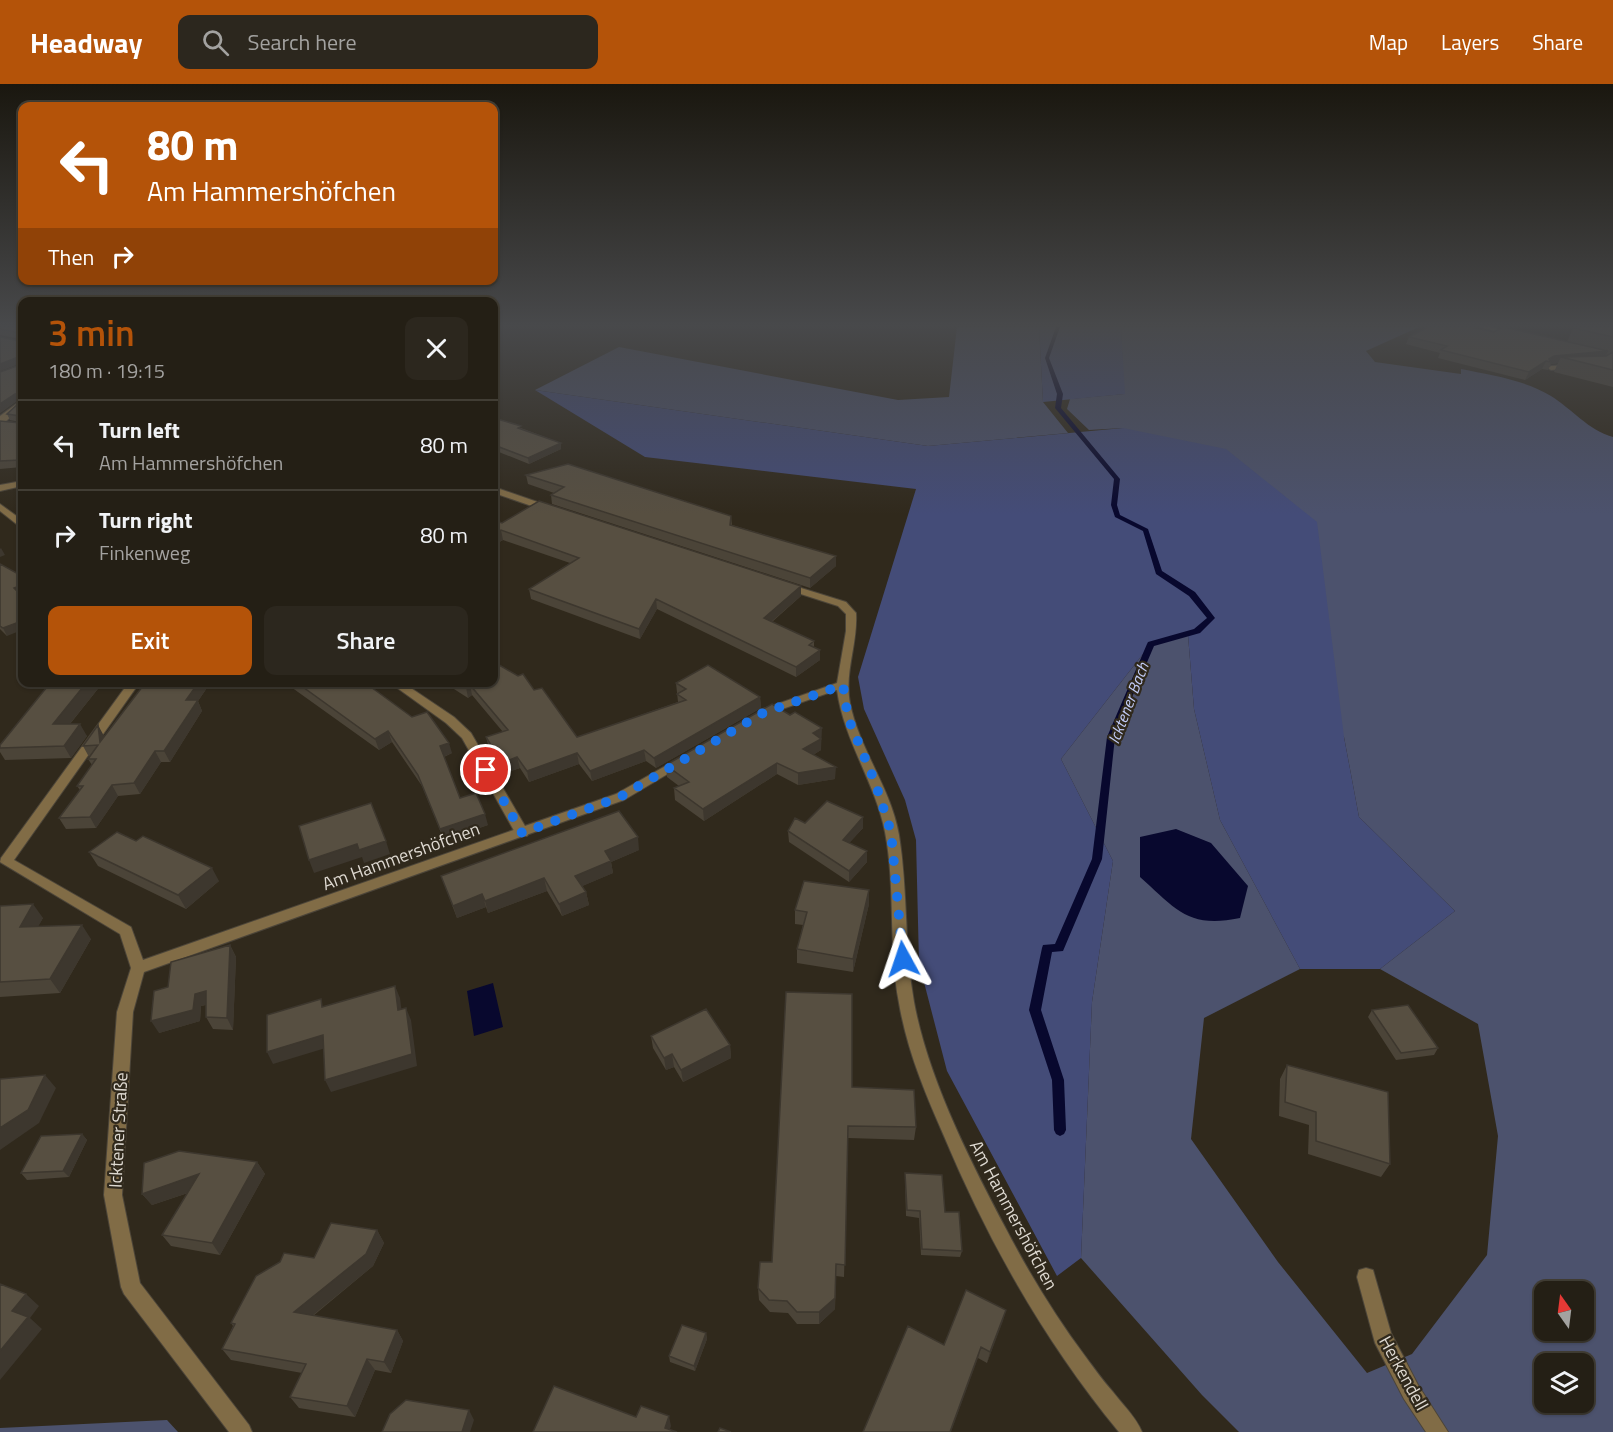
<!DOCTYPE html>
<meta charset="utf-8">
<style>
:root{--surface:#241f15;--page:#2c271e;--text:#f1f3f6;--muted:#a3a2a0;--line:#413d34;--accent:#b45309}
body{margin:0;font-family:"Titillium Web",sans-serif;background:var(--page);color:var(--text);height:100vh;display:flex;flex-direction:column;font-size:22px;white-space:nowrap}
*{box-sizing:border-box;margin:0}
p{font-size:20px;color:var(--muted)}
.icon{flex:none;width:33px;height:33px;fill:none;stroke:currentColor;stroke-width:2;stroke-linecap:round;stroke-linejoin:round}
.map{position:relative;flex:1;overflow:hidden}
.sheet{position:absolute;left:18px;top:213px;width:480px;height:390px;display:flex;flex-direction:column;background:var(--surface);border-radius:12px;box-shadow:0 2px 4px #0004,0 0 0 2px var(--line)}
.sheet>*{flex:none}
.hud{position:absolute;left:18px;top:18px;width:480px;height:183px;border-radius:12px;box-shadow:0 2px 4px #0004,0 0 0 2px var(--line);background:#b45309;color:#fff;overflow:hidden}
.needle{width:39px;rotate:346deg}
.tools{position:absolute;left:1534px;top:1197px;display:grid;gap:12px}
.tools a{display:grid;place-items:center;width:60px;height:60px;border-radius:12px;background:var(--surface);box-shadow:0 2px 4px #0004,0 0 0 2px var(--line);font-size:30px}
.pin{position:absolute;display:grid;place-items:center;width:51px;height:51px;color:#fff;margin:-26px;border:3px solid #fff;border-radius:50%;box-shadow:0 2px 6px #0007}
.me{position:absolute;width:66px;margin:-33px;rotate:355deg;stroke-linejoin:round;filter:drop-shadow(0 0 4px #0008)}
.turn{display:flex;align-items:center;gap:21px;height:126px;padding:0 30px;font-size:27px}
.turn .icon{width:78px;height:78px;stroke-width:2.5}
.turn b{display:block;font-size:42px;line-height:51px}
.then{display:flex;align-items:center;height:57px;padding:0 30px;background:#0003;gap:12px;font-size:22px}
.round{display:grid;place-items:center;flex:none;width:63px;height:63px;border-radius:12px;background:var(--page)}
.overview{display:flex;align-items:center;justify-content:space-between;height:102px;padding:0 30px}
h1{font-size:36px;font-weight:600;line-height:45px;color:var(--accent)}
.primary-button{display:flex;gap:12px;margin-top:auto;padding:12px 30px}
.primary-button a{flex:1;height:69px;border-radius:12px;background:var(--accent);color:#fff;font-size:24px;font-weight:600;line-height:69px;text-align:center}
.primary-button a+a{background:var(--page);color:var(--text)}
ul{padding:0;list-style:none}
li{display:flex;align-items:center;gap:18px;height:90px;padding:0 30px;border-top:2px solid var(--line)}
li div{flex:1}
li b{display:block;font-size:22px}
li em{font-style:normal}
header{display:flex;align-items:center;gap:36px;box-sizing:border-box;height:84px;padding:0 30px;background:var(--accent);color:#fff}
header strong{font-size:28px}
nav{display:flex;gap:33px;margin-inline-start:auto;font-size:21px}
.search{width:420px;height:54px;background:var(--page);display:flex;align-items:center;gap:15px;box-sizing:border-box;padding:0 21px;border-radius:12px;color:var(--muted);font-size:22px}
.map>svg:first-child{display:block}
</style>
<header>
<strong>Headway</strong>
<div class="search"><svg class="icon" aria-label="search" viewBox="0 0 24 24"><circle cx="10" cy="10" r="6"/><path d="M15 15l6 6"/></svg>Search here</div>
<nav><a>Map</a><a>Layers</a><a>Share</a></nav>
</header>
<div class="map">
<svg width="1613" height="1348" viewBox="0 0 1613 1348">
<rect width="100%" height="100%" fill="#30291c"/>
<path fill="#4c526d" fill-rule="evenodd" d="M957 243H1039L1043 318 1068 349 928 362 535 306 619 263 898 316 949 313Z
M1121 243H1419L1366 267 1375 278 1461 290V285C1491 291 1525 296 1551 312 1572 325 1588 346 1613 353V1348H1239L1202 1311 1081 1174 1092 918 1113 777 1061 675 1150 561 1188 551 1194 625 1220 736 1300 885 1204 934 1191 1055 1278 1178 1367 1289 1412 1270 1487 1171 1498 1052 1478 940 1380 885 1455 827 1359 733 1344 653 1123 344 1089 346 1067 325 1070 315 1124 310ZM1545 1208H1584V1246H1545ZM1545 1280H1584V1318H1545Z
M167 1336 178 1348H0V1344Z"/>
<path fill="#444c78" d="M1039 243H1121L1125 310 1043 318Z
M535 306 928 362 1123 344 1226 365 1317 438 1344 653 1359 733 1455 827 1380 885H1300L1220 736 1194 625 1188 551 1150 561 1061 675 1113 777 1092 918 1081 1174 1057 1192 947 987 919 879 916 756 905 716 864 625 858 593 916 405 645 373Z"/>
<path fill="#08082e" d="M1176 745 1211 759 1248 802 1240 834C1188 845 1176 825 1140 793V753Z
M493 899 503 943 474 952 467 907Z"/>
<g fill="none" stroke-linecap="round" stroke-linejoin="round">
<path fill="#08082e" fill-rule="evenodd" d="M1056 243H1060L1049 274 1063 310 1061 324 1120 395 1117 421 1120 431 1148 445 1162 487 1195 508 1215 534 1200 549 1154 562 1115 653 1102 775 1063 867 1052 868 1041 926 1064 996 1066 1046 1064 1050 1060 1052 1056 1050 1054 1046 1052 996 1029 926 1042 864 1043 861 1055 860 1092 775 1107 653 1147 560 1148 558 1194 545 1207 534 1189 512 1156 490 1143 447 1115 433 1111 421 1114 395 1055 324 1057 310 1045 274Z"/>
<g stroke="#4c4539" stroke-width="2">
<path id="service" d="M1571 281 1573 282V284L1551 286 1548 284 1551 282Z
M389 598H402L454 633 471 649 529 749 527 752H517L462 654 446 639Z"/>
</g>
<g stroke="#4c4539" stroke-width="2">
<path id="minor" d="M1480 243H1490L1517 250 1514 252Z
M19 318H22V323L5 338 22 340V344L0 342V332Z
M22 397V402L0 407V401Z
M494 403 552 423 553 425 546 427 494 409Z
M0 420 22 436V443L19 442 0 427Z
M785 499 846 518 856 529C858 560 844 588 850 619 859 665 891 704 899 751 908 806 904 863 914 918 928 994 970 1077 1006 1145 1029 1189 1055 1232 1085 1272 1094 1284 1103 1297 1113 1308 1123 1321 1136 1333 1142 1348H1119C1045 1258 989 1159 944 1052 925 1009 907 966 899 919 888 863 896 804 885 748 875 698 844 657 837 606L768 630H760L758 628 760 626 837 599 846 547V530L838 522 782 504V500Z
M129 598H140L14 776 131 843 143 876 616 710 676 676 680 675 686 679 624 716 144 888 133 928 122 1111 140 1199 249 1341 252 1348H229L124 1210 121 1203 104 1111 117 928 131 884 120 850 0 778 1 774Z
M1366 1184 1373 1186 1391 1249 1418 1301 1448 1348H1426L1404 1315 1375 1259 1357 1193 1359 1186Z"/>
</g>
<use href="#service" fill="#816c46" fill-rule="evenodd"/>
<use href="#minor" fill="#816c46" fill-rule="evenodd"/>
</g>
<path fill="#4b4438" d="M0 243H22V383L0 385V337L20 339V338L10 336 7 330 20 318V316H18L0 329 20 279 0 287V253L19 257 21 255 0 251V252Z
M1613 243V303L1554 288 1558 279 1551 280 1548 286 1542 285 1525 296 1438 274 1440 269 1406 260 1409 253 1494 248 1567 258 1573 244Z
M494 334 561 359V365L529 380 494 366Z
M526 391 731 432 732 441 836 472V482L810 504 552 420 551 411 554 409 528 400Z
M502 439 801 512 772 538 814 557V563L820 566V576L796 593 657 525 640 555 531 515 529 505 570 479 503 456 494 461Z
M0 480 22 510 21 511 7 552 0 545Z
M146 598H211L198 617 202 627 170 678H161L140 710 118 712 96 744 66 745 59 734 80 706 77 702 92 681 88 675 89 673 83 662 104 652Z
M290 598H364L452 669 444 673 460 714 488 741 444 756 422 702 392 658 379 666 291 603Z
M443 598H494L534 606 577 653 678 618 676 599 760 613 761 624 656 684 646 677 592 697 579 680 529 698 520 684 505 689 489 664 486 653 503 648 472 611 468 614Z
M101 601 70 640 87 652 71 674 5 676 0 668V661Z
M821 656V666L813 671 835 695 798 701 777 690 704 737 675 716 674 704 679 702 667 693 666 681Z
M805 739 863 744 849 759 867 767V778L849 798 789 758 788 747Z
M639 766 611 778 613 789 582 802 586 808 589 821 562 832 547 807 488 829 486 823 457 834 441 792Z
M89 768 219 797 186 825 98 782Z
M869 806V820L853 888 797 879V865L803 841 795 840V826Z
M0 822 43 834 38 842 91 855 60 909 0 913Z
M230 861 236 873 233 946 213 945 206 933V921L201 922 200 937 159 949 168 903Z
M1372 926 1438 964 1434 971 1396 976 1368 933Z
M651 952 730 961 731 974 683 998 674 983 666 986 653 964Z
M1287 981 1390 1080 1381 1093 1308 1070 1309 1041 1279 1032 1280 995Z
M852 1003 916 1043 914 1056 848 1054 844 1193 836 1192 835 1225 819 1240H797L788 1229 770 1228 759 1216 758 1204 772 1178Z
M82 1050 87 1056 69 1093 27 1096 21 1089Z
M257 1078 265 1090 220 1171 171 1162 162 1151 188 1109 152 1121 142 1110Z
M905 1089 945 1128 962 1167 960 1173 921 1171 919 1134 906 1132 905 1096Z
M377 1146 384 1159 373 1182 313 1232 397 1246 403 1257 391 1289 375 1286 355 1333 299 1324 290 1313 302 1289 231 1276 222 1265 233 1242 231 1239Z
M1006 1226 987 1279 978 1274 944 1261Z
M706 1249 707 1255 695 1287 670 1278 669 1272Z"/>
<path fill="#3d372e" d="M1608 267 1604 275 1561 273 1558 279 1550 280 1551 278 1549 275 1554 272Z
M18 273 21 279 0 287V280Z
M1546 277 1542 285 1525 296 1529 288Z
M15 310 18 316 0 329V320Z
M561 359V365L529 380 528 374Z
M501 446 503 456 494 461V451Z
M1 464 5 471 0 473V465Z
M836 472V482L810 504V494Z
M22 501V510L18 512 14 504Z
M801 502V512L764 544V534Z
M656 515 657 525 640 555 639 545Z
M22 537V546L7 552 3 544Z
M820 566V576L796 593V583Z
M87 598H100L101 601 60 652 53 640Z
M199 598H211L198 617 202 627 170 678 164 667 186 616Z
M470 601 472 611 468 614 466 603Z
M760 613 761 624 656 684 654 674Z
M80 640 87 652 71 674 64 662Z
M98 641 104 652 100 658Z
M822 644 821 666 803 677V665L813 649Z
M388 647 392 658 379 666 375 655Z
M449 659 452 669 443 673 440 662Z
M644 666 646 677 592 697 590 687Z
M155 667 161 678 140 710 134 699Z
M577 669 579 680 529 698 527 687Z
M517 673 520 684 505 689 502 679Z
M777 679V690L704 737 703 725Z
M836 683 835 695 798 701V689Z
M112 701 118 712 96 744 90 733Z
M485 730 488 741 444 756 440 745Z
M863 733V744L842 767 843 756Z
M638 753 639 766 611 778 613 789 578 804 575 792 605 767Z
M386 757 390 770 364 779 362 773 314 789 309 776 357 760Z
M867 767V778L849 798V787Z
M212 784 219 797 186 825 178 811Z
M544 794 547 807 488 829 485 817Z
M869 806V820L853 888V875Z
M586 808 589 821 562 832 559 820Z
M482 810 486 823 457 834 453 822Z
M33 820 43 834 30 857 20 843Z
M82 841 91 855 60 909 50 895Z
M230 861 236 873 233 946 227 934Z
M395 902 400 914 403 938 398 926Z
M206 907 213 919 201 922 200 937 159 949 151 937 195 910Z
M406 924 411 936 417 982 331 1008 325 996Z
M323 951 329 963 273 980 267 968Z
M730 961 731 974 683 998 681 986Z
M672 970 674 983 666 986 664 974Z
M45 991 56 1004 39 1039 0 1066V1044Z
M82 1050 87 1056 69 1093 63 1087Z
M257 1078 265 1090 220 1171 212 1159Z
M199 1090 208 1102 152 1121 142 1110Z
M377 1146 384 1159 373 1182 302 1240 294 1228Z
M26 1210 39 1222 30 1234 42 1245 0 1296V1267L12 1227Z
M835 1214V1225L819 1240V1228Z
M1006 1226 1003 1237 987 1279 990 1268Z
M397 1246 403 1257 391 1289 384 1278Z
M706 1249 707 1255 695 1287 694 1282Z
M981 1263 978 1274 951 1348H950Z
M367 1275 375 1286 355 1333 347 1322Z
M469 1326 474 1336 470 1348H462Z
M669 1332 671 1342 669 1348 665 1344Z"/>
<path fill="#574f41" stroke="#3d372e" stroke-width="1.5" d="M0 243H22V375L20 376 0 377V337L20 339V332L7 330 20 318V310H15L0 320V288L20 281 21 275 18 273 0 280V253L19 257 21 255 20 249 0 245Z
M1428 243H1470L1494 248 1503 243 1608 267 1554 272 1549 275 1551 278 1546 277 1529 288 1441 266 1447 262 1409 253Z
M1577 243H1613V253L1573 244Z
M1613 268V286L1561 273 1606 272Z
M494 334 521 342 518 344 561 359 528 374 494 361Z
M568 380 731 432 730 441 836 472 810 494 551 411 564 403 526 391Z
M539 417 801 502 764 534 814 557 809 561 820 566 796 583 656 515 639 545 529 505 579 474 501 446 494 451V436L502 439Z
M0 480 22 492V501L14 504 22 512V537L3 544 0 542Z
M494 578 518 592 523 590 534 606 542 604 577 653 686 616 677 610 686 605 676 599 708 581 760 613 654 674 644 666 590 687 577 669 527 687 517 673 502 679 486 653 508 646 470 601 466 603 458 598H494Z
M51 598H87L53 640H80L64 662 0 664V661Z
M146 598H199L186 616H198L164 667H155L134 699 112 701 90 733 59 734 83 702H77L96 675H88L98 661 83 662 98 641 100 658Z
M296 598H364L412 633 427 628 449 659 440 662 460 714 476 709 485 730 440 745 418 691 388 647 375 655Z
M772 620 790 631 795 628 822 644 813 649 821 655 803 665 836 683 798 689 777 679 703 725 674 704 689 698 666 681Z
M827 717 863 733 843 756 867 767 849 787 788 747 795 734 805 739Z
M371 719 386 757 359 766 357 760 309 776 299 742Z
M619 727 638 753 605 767 611 777 575 792 586 808 559 820 544 794 485 817 482 810 453 822 441 792Z
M117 748 136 757 143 752 212 784 178 811 89 768Z
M804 797 869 806 853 875 797 865 807 828 795 826Z
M33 820 20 843 82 841 50 895 0 898V822Z
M230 861 227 934 206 933V907L195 910 193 926 151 937 154 907 168 903 171 878Z
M395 902 398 926 406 924 412 970 325 996 323 951 267 968V931L321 915 322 923Z
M786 908 852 910V1003L914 1006 916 1043 848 1042 845 1181 836 1180 835 1214 819 1228H797L787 1217 769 1216 758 1204 760 1178H772Z
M1408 921 1438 964 1401 969 1372 926Z
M706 925 730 961 681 986 672 970 664 974 651 952Z
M1287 981 1388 1008 1390 1080 1316 1057V1028L1285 1018Z
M45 991 28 1026 0 1044V995Z
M82 1050 63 1087 21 1089 41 1052Z
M179 1067 257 1078 212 1159 162 1151 199 1090 142 1110 144 1079Z
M905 1089 942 1091 945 1128H959L962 1167 922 1165 920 1127 907 1126Z
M331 1139 377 1146 366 1170 294 1228 397 1246 384 1278 367 1275 347 1322 290 1313 306 1280 222 1265 235 1240 231 1239 256 1192 280 1178 284 1169 314 1174Z
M0 1200 26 1210 12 1227 28 1233 0 1267Z
M966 1206 1006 1226 990 1268 981 1263 950 1348H863L908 1242 944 1261Z
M682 1241 706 1249 694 1282 669 1272Z
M554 1302 636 1333 641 1322 669 1332 665 1344 677 1348H533Z
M406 1316 469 1326 462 1348H382L390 1330Z
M720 1344 731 1348H718Z"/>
<linearGradient id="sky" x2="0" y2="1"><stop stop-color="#1a170f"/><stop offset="0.56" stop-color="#48494b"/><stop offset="1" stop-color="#48494b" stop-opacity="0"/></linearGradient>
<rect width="1613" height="431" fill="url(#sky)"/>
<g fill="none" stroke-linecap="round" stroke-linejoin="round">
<path stroke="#1a73e8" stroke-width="10" stroke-dasharray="0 18" d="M486 686 522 749 620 713 763 629 843 601 848 634 875 698 891 748 903 875"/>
</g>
<g text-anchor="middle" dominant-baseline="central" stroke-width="4.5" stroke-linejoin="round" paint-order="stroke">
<g font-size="16" font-style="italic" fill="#c2ccf8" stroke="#30291c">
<text transform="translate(1128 619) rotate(-69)">Icktener Bach</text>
</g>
<g font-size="18" fill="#ded9d1" stroke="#30291c">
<text transform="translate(401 772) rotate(-20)">Am Hammershöfchen</text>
<text transform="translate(118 1046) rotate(-87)">Icktener Straße</text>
<text transform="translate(1014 1131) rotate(62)">Am Hammershöfchen</text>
<text transform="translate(1404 1289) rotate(61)">Herkendell</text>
</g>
</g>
</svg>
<div class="tools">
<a><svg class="needle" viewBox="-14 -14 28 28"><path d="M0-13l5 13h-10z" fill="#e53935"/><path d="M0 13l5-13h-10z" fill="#a3a2a0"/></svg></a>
<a><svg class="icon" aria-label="layers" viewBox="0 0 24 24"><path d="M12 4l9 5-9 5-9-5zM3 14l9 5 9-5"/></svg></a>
</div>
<div class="pin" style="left:486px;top:686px;background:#d93025"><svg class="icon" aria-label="arrive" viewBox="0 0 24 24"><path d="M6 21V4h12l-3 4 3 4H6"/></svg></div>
<svg class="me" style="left:903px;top:875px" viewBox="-20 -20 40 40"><path d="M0-17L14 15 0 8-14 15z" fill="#1a73e8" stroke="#fff" stroke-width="4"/></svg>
<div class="hud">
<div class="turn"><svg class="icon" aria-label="left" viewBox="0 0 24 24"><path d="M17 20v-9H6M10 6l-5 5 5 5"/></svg><div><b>80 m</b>Am Hammershöfchen</div></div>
<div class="then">Then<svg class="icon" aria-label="right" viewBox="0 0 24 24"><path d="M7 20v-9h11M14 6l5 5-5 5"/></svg></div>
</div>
<section class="sheet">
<div class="overview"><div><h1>3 min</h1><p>180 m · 19:15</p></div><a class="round"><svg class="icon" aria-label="close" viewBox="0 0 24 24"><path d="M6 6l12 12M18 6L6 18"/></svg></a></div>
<ul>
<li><svg class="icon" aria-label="left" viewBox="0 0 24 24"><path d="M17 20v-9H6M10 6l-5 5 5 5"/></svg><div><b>Turn left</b><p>Am Hammershöfchen</p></div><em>80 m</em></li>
<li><svg class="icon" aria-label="right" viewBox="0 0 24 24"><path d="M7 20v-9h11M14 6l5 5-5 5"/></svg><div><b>Turn right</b><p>Finkenweg</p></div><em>80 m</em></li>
</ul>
<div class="primary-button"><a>Exit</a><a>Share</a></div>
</section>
</div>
